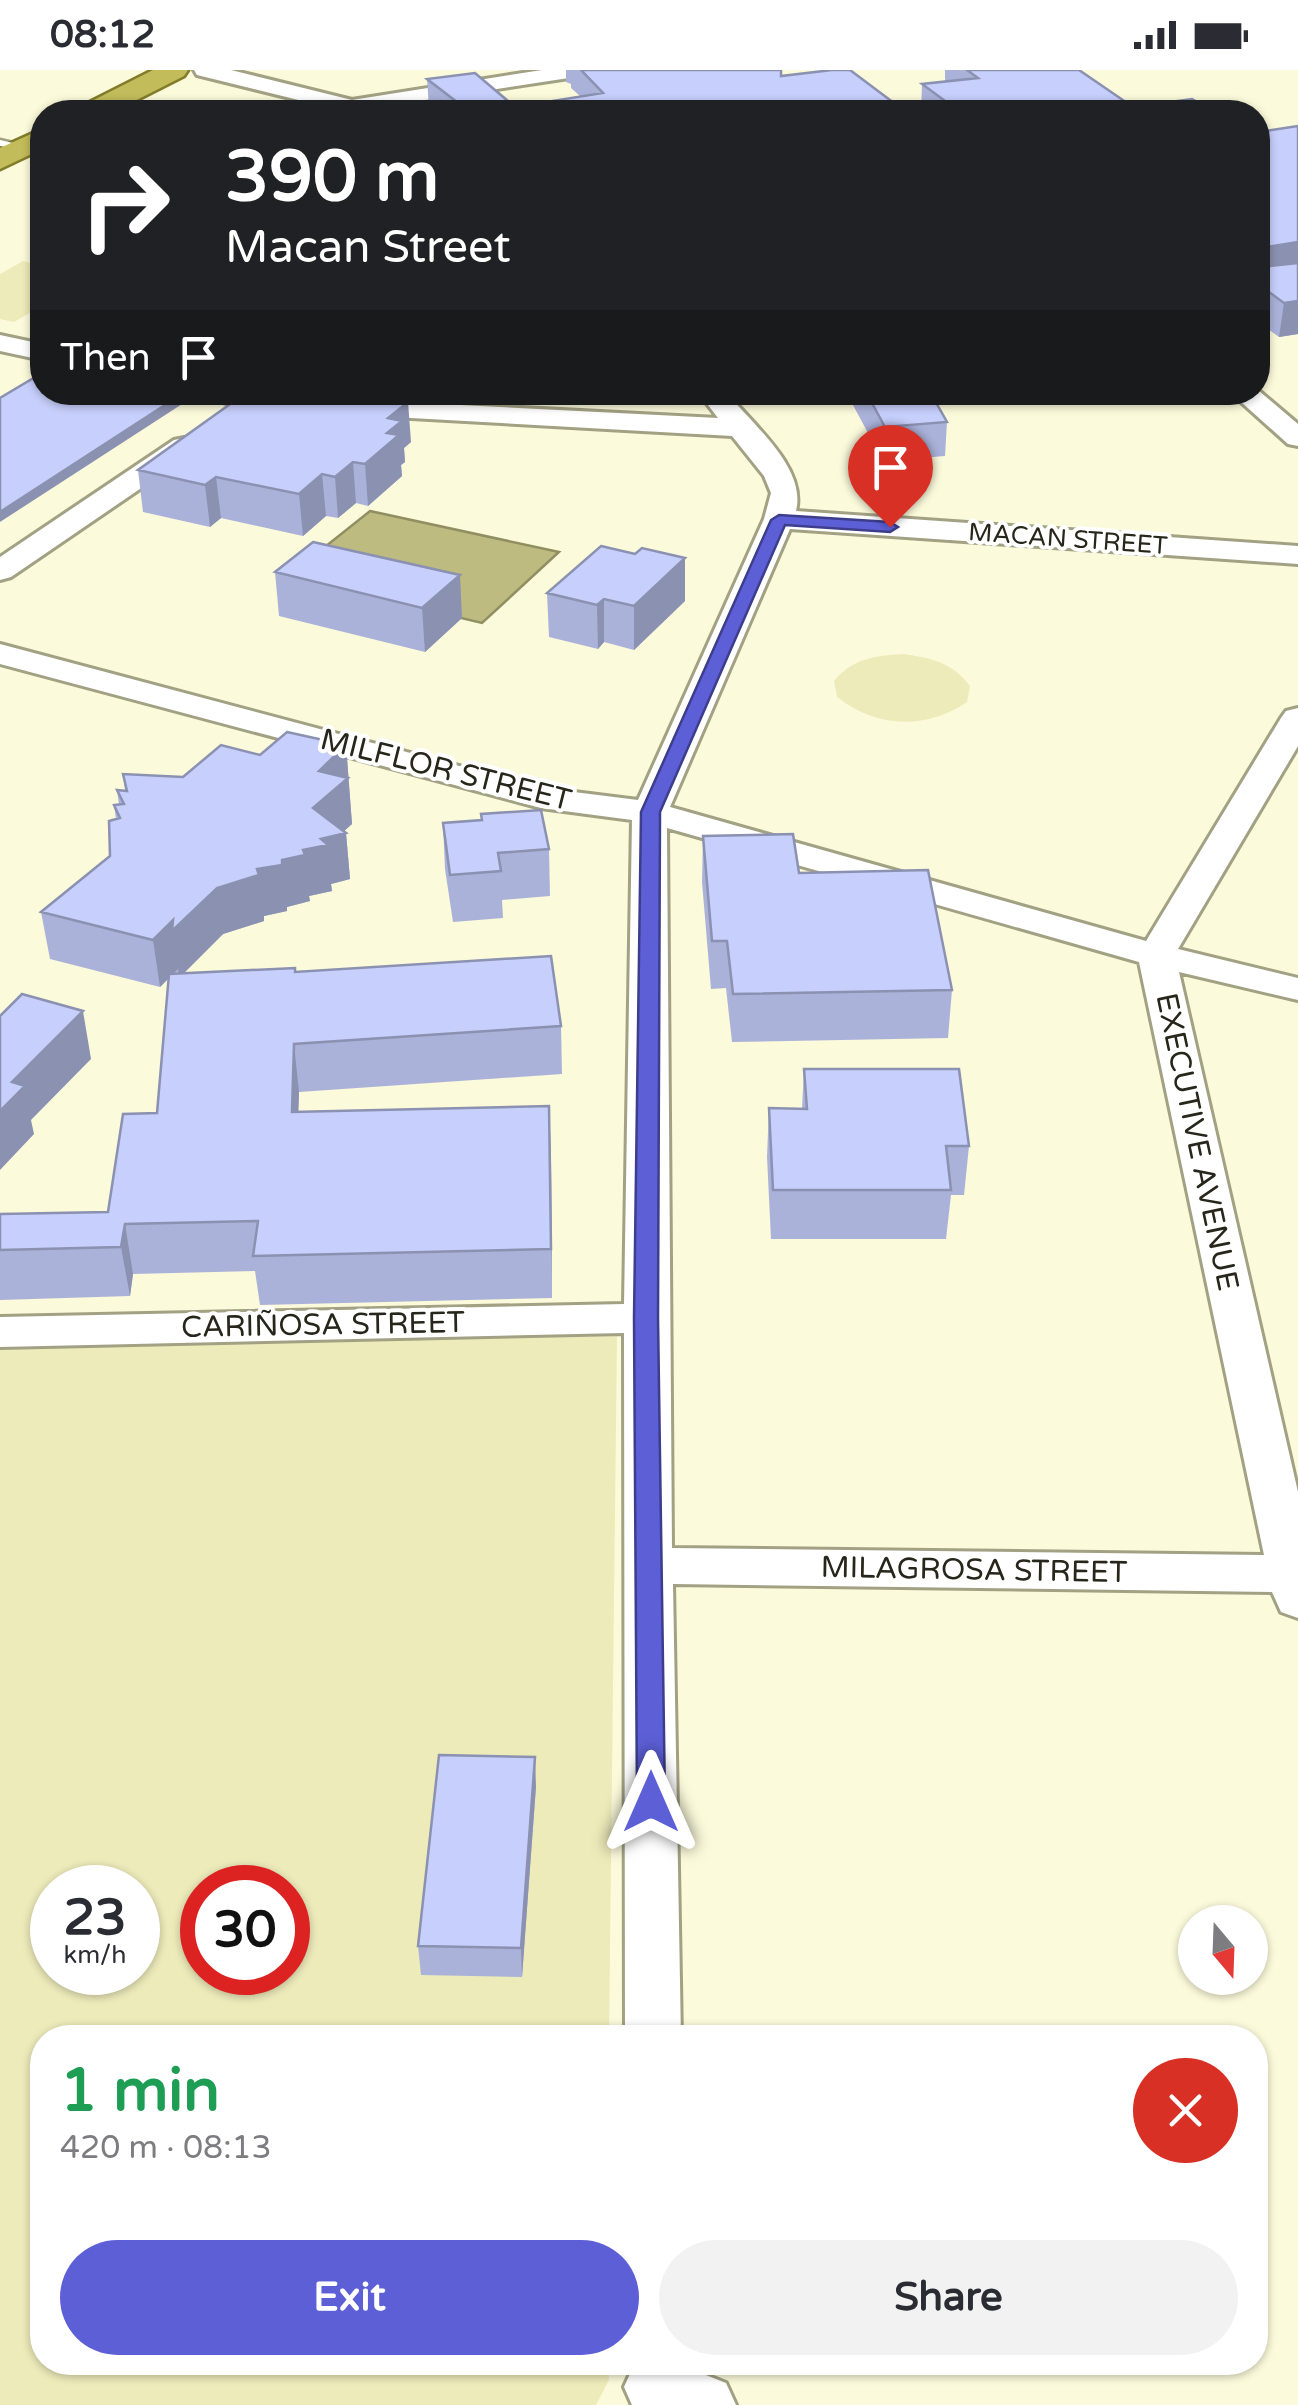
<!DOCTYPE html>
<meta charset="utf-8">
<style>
:root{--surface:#fff;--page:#f2f2f3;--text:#2b2b33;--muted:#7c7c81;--accent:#5d5fd7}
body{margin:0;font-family:"Varela Round",sans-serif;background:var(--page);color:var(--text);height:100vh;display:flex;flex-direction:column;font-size:38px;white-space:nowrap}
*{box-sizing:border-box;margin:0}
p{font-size:32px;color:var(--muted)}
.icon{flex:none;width:55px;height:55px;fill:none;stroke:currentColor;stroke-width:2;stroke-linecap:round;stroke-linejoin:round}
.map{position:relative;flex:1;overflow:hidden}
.drawer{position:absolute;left:30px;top:1955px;width:1238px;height:350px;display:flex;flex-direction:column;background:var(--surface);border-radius:40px;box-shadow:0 2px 8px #0004}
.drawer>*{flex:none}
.guide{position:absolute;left:30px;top:30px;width:1240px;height:305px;border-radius:40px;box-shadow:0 2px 8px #0004;background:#202124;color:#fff;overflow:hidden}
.needle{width:65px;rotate:161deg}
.controls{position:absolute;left:1178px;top:1835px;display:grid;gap:20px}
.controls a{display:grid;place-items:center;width:90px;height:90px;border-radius:50%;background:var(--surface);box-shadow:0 2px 8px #0004;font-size:50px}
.speed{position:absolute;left:30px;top:1795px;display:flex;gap:20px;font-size:50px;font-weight:700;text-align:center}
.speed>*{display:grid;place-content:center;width:130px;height:130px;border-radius:50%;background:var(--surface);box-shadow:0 2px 8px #0004;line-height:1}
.speed small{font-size:25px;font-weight:400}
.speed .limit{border:15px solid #d22;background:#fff;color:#111}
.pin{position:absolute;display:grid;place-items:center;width:85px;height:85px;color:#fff;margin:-102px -42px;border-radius:50% 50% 50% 0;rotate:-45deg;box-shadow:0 0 10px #0007}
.pin .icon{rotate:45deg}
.me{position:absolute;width:110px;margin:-55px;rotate:0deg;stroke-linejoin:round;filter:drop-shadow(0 0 8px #0008)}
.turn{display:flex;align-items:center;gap:35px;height:210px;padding:0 30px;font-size:45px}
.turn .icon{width:130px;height:130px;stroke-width:2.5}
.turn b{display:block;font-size:70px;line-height:85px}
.then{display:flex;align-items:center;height:95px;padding:0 30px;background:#0003;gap:20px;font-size:38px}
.round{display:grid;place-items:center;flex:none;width:105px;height:105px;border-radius:52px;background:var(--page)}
.summary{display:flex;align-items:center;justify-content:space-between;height:170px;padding:0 30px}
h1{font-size:60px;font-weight:700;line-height:75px;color:#1e9e55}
.button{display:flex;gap:20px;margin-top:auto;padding:20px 30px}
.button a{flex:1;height:115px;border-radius:60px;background:var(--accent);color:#fff;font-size:40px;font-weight:700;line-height:115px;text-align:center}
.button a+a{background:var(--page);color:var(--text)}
.status{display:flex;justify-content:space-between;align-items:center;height:70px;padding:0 50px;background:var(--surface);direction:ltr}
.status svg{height:28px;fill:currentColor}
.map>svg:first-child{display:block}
</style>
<div class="status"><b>08:12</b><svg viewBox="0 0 49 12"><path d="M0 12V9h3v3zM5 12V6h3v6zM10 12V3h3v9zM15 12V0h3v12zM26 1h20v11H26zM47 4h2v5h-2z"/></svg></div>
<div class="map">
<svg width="1298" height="2335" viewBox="0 0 1298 2335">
<rect width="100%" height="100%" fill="#fbfadb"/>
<path fill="#edebba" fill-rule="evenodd" d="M23 191 42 196V236L14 252 0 249V204Z
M903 584C931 588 952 592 970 616L967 632C926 660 876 658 837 627L834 611C853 588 875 586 903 584Z
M617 1266 609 1967 42 1968V2292L608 2293 609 2310 596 2335H0V1276ZM52 1818H138V1902H52ZM202 1818H288V1902H202Z"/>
<path fill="#bebb80" stroke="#918e62" stroke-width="2.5" d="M370 441 559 482 482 553 287 507Z"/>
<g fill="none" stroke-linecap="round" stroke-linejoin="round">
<g stroke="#a2a184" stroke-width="5">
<path id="service" d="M0 70 30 77 25 80 0 76Z"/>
</g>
<g stroke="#a2a184" stroke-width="6">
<path id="minor" d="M194 0H231L352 30 542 0H593L582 6 347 42 197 5Z
M0 265 42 274V290L0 281Z
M1258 320 1298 354V376L1288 374 1230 322Z
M204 322 718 348 698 322H726C752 354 807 398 796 441L1298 476V494L790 459 670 737 1146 871 1281 648 1286 641 1298 638V676L1178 879 1298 908V930L1179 902 1298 1422V1548L1281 1542 1272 1522 673 1514 681 1968H625L624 1263 0 1277V1247L624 1234 632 750 541 738 0 594V574L542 718 638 730 764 449 771 423 764 406 732 366 251 339 207 328ZM667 758 1139 892 1264 1485 672 1478Z
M184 368 194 370 198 376 194 382 11 507 0 510V487L174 370Z
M640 2292H673L726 2313 736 2335H632L624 2317 634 2295Z"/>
</g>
<g stroke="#827c2a" stroke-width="5">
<path id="trunk" d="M153 0H188L184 6 113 42H78L82 36Z
M42 59V79L0 99V78Z"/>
</g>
<use href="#service" fill="#fff" fill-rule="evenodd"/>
<use href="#minor" fill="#fff" fill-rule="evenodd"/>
<use href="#trunk" fill="#c2bc5b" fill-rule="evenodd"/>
</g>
<path fill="#abb2d9" d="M566 0H781V6L906 42H435L429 38 427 9 515 37 580 26 571 18V14L566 12Z
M945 0H1079L1133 37 1214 42H921L922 14 945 12Z
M1258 62 1298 264 1279 267 1258 252Z
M846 322H930L947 352 945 386 883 391Z
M411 372 404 378 405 392 401 395 402 406 368 436 356 433 338 448 326 446 303 466 221 448 210 457 143 442 138 400Z
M275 502 462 548 425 582 279 546Z
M547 523 685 531 634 580 604 572 598 579 549 567Z
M346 675 352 754 344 761 346 763 350 809 331 814 332 821 309 826 310 831 287 837V841L264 846V851L223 864 184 903 296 902 561 956 562 1004 299 1022 298 1042 551 1085 552 1228 260 1235 255 1201 133 1204 130 1226 0 1230V1144L108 1142 157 1043 168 909 160 917 50 889 41 842 110 786 116 749 114 735H119L117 720H125L123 704 183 707 260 685Z
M443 753 549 779 550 826 502 830 503 848 453 852 445 799Z
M703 766 799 803 952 920 948 968 732 972 726 918 711 919 702 812Z
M804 999 969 1076 964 1125H951L946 1169H771L767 1087 769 1038 802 1039Z
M536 1716 522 1907 421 1905 418 1876Z"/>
<path fill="#8b91b0" d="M1298 172V205L1258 211 1260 178Z
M1298 231V264L1279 267 1284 233Z
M185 322H193V327L0 452V442Z
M408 332 411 372 404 378 405 392 401 395 402 406 368 436 365 394 388 348Z
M353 392 356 433 338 448 335 407Z
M322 404 326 446 303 466 299 424Z
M216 407 221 448 210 457 205 415Z
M685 488V531L634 580V536Z
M460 505 462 548 425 582 422 538Z
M604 529V572L598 579 597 535Z
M346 675 352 754 341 764 346 763 350 809 331 814 332 821 309 826 310 831 287 837V841L264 846V851L223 864 179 908 178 899 160 917 153 870 173 850 217 818 303 780 313 738 319 701Z
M83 941 91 989 31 1050 34 1064 0 1100V1041L12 1012Z
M294 974 299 1022 297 1091 292 1042Z
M549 1036 551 1085 552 1228 551 1179Z
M125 1154 133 1204 130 1226 121 1177Z
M535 1687 536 1716 522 1907 521 1878Z"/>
<path fill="#c7cffc" stroke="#8b91b0" stroke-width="2.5" d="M581 0H781V6L832 0H850L906 42H470L427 9 475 3 515 37 603 23Z
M967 0H1079L1133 37 1192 29 1214 42H960L922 14 978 8Z
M1298 56V172L1260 178 1261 197 1298 193V231L1284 233 1258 214V62Z
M42 303V322H185L0 442V328Z
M247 322H358L408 332 388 348 402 351 387 363 399 365 365 394 353 392 335 407 322 404 299 424 216 407 205 415 138 400Z
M866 322H930L947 352 885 357Z
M313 472 460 505 422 538 275 502Z
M601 476 635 484 642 478 685 488 634 536 604 529 597 535 547 523Z
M287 662 346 675 319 701 348 708 313 738 346 763 321 769 328 775 303 780 305 785 282 790V795L257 799 259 805 217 818 172 861 173 850 153 870 41 842 110 786 109 751 120 748 114 735 124 734 117 720 127 721 123 704 183 707 221 675 260 685Z
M541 740 549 779 498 783 501 801 450 805 443 753 482 750 481 744Z
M793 764 799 803 928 800 952 920 733 924 727 871H712L703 766Z
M551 886 561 956 294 974 292 1042 549 1036 551 1179 253 1186 258 1151 125 1154 121 1177 0 1180V1144L108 1142 123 1044 157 1043 169 904 295 898V902Z
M22 924 83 941 12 1012 25 1016 0 1041V946Z
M804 999H959L969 1076H946L951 1120H773L769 1038 807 1039Z
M439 1685 535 1687 521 1878 418 1876Z"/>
<path fill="#5d5fd7" stroke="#3c3e8c" stroke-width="2.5" d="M779 445 890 452 898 457 890 462 785 455 660 742 658 1248 665 1732 661 1740 651 1743 641 1740 637 1732 634 1248 641 742 771 450Z"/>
<g text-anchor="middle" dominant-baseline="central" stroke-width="8" stroke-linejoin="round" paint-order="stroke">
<g font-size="25" fill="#27261b" stroke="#fff">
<text transform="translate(1068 469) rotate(4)">MACAN STREET</text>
</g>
<g font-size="30" fill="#27261b" stroke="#fff">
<text transform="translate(446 700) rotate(14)">MILFLOR STREET</text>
<text transform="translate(1197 1072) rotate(78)">EXECUTIVE AVENUE</text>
<text transform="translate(323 1255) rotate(-1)">CARIÑOSA STREET</text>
<text transform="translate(974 1500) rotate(1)">MILAGROSA STREET</text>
</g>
</g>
</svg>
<div class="controls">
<a><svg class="needle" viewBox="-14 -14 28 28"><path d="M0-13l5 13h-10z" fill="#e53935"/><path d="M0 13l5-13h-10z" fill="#7c7c81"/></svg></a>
</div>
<div class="speed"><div>23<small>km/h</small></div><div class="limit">30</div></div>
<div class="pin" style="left:890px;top:457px;background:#d93025"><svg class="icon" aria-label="arrive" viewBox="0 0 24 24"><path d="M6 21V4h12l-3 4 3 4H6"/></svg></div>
<svg class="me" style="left:651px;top:1732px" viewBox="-20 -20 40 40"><path d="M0-17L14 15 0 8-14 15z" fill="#5d5fd7" stroke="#fff" stroke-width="4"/></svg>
<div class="guide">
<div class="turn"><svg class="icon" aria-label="right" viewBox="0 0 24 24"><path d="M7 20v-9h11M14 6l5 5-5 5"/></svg><div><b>390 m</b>Macan Street</div></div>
<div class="then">Then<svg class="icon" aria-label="arrive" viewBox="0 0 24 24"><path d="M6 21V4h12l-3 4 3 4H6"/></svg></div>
</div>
<section class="drawer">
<div class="summary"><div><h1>1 min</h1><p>420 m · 08:13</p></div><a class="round" style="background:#d93025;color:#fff"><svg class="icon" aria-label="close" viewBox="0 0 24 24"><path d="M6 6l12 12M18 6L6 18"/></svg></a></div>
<div class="button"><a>Exit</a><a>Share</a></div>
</section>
</div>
